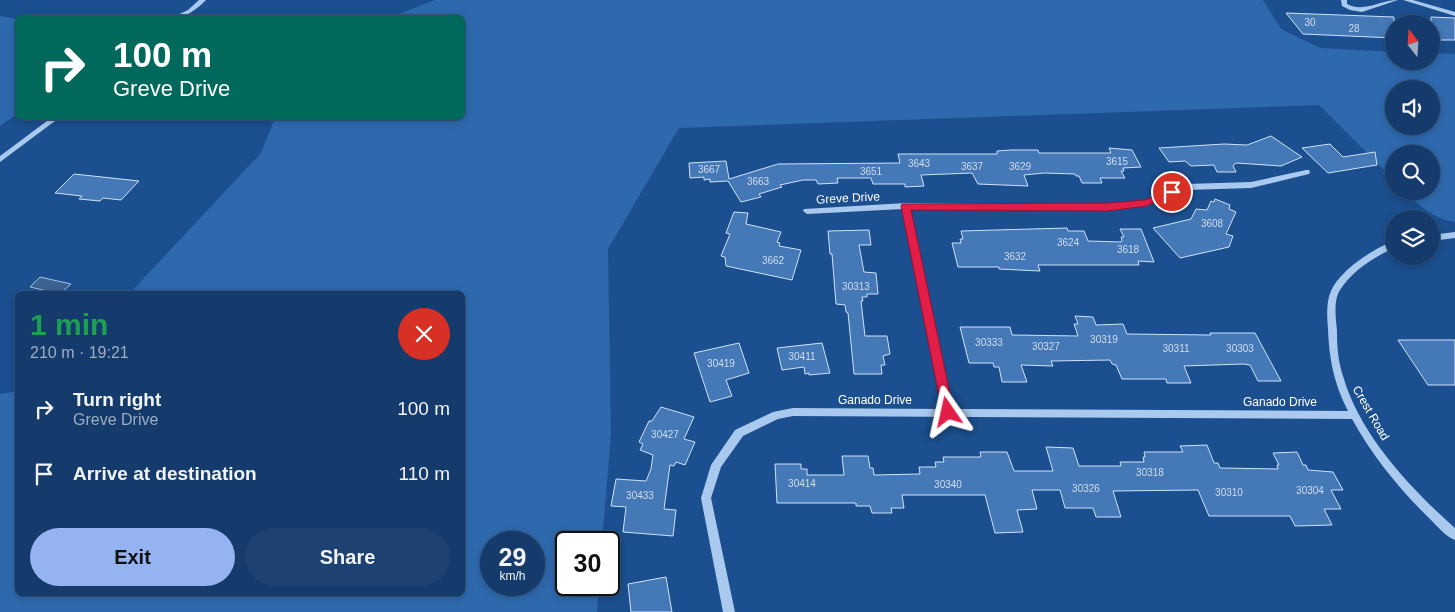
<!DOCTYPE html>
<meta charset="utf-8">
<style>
:root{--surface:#143b6b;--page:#1d4271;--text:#f1f3f6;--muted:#9dadc1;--line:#33557e;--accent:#95b2f1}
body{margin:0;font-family:Arial,sans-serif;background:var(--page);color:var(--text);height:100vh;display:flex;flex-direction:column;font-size:19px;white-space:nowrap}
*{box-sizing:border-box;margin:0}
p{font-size:16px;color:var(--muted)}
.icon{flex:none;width:28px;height:28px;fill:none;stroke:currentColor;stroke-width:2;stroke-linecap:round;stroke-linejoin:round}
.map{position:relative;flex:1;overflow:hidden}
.panel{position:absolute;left:15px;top:291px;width:450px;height:305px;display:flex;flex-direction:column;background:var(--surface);border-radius:8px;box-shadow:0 2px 8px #0003,0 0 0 1px var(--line)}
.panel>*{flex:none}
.guide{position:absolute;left:15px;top:15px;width:450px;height:105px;border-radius:8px;box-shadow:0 2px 8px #0003,0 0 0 1px var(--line);background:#00695c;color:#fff;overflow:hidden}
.needle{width:32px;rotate:343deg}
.fabs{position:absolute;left:1385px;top:15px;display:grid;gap:10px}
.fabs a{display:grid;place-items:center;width:55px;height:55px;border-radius:50%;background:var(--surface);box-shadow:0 2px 8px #0003,0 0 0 1px var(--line);font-size:25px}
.speed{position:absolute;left:480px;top:531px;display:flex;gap:10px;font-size:25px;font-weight:700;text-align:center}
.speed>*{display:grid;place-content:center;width:65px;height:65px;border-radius:50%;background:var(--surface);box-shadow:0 2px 8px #0003,0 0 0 1px var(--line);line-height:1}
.speed small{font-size:12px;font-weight:400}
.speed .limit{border:2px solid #111;border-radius:8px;background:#fff;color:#111}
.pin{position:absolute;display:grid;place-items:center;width:42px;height:42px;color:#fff;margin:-21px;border:2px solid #fff;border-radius:50%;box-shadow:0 1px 5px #0007}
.me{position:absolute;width:55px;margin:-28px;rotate:349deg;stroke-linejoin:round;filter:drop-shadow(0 0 4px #0008)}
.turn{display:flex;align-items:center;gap:18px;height:105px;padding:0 15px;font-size:22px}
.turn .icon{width:65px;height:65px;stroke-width:2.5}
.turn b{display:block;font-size:35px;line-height:42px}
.round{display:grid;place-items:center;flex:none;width:52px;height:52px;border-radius:26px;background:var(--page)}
.headline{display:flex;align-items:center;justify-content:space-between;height:85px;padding:0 15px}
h1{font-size:30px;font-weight:700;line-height:38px;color:#1e9e55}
.cta{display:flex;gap:10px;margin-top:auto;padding:10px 15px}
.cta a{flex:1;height:58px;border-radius:30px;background:var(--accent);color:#111;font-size:20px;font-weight:700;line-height:58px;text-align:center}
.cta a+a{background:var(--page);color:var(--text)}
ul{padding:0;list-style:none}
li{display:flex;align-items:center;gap:15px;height:65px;padding:0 15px}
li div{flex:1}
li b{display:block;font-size:19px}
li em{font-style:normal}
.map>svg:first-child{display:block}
</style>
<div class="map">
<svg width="1455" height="612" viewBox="0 0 1455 612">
<rect width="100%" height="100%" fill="#1b4f8f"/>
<path fill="#2e69ad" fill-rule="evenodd" d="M435 0H1263L1281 29 1320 48 1394 52V61H1431V53L1455 54V222C1434 219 1419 206 1405 191H1431V154H1394V180L1319 105 679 128 608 249 611 434 602 542H566V585H599L597 612H0V394L17 391 18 594H462V294H129L261 153 275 118H462V18L391 17ZM1394 89H1431V126H1394ZM491 542H534V585H491Z
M0 16 17 19 18 113 0 126Z"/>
<path fill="#3c6290" stroke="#9cc4f0" d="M40 277 71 284 60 294 30 287Z"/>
<path fill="#4478b7" stroke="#cfe3fa" d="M1286 13 1394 17V38L1303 34Z
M1431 17 1455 18V40H1431Z
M1271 136 1302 157 1281 166 1236 163 1233 166 1236 172H1217L1214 165 1191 166 1185 161 1169 162 1159 148 1224 144 1247 145Z
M1330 144 1343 157 1375 152 1377 165 1328 173 1302 148Z
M1109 148 1132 150 1141 167 1123 168 1124 171H1121L1125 178H1100L1102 183H1082L1079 176H1076L1075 174 1044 173 1024 175 1028 186 978 184 972 173 921 175 924 186 905 187V184H873L871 178H837L838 183 818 184 816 180H803L780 185 782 187 759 194 761 197 741 202 728 181 710 182V179L704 180V177L690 178 689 163 726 161 729 179 778 164 900 163 898 154H997V151L1011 150H1038L1039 153H1111Z
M74 174 139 181 121 200 103 198 100 201 79 199 82 196 55 193Z
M1215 199 1230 205 1229 209 1236 212 1226 234 1233 236 1229 247 1180 258 1153 228 1191 219 1196 209 1207 210 1211 201 1214 202Z
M734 212 748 213 746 224 781 232 777 242 780 243 779 246 801 250 792 280 726 266 725 257 721 256 730 234 726 233Z
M1067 228 1068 231H1084L1088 241 1121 242 1122 240 1121 237H1124L1120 229H1141L1154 262 1138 261 1139 265H1038L1040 271 999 269V267H958L952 243H961L960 239H963L961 231Z
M869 230 871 245H859L864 272 876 273 878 294H867V297H862L863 301H861L865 336H887L890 354 883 356 885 365H881L882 374H854L848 313 846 312 845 305 836 304 832 254H830L828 231Z
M1075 316 1093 317 1096 325 1123 324 1127 334 1211 335 1210 333H1255L1281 381H1258L1250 365 1243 364 1184 366 1191 383H1167L1166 379H1122L1116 365 1112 364 1110 360 1051 361 1053 366 1021 365 1027 382H1002L999 367H994L993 363H969L960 327H1010L1012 335 1078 336 1074 324H1078Z
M1398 340H1455V385H1428Z
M739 343 749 373 726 380 732 396 710 402 694 353Z
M822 343 830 373 809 375V373L805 374 804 367 782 370 777 348Z
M661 407 694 417 684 439 695 442 685 465 676 462 674 466 670 465 664 509 676 510 673 536 623 532 626 507 611 506 616 479 646 481 651 469 653 455 640 450 643 444 639 442 649 421H652Z
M1207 445 1214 463H1218L1220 468 1278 469 1277 465H1279L1273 453 1297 452 1303 465H1306L1308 470 1333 472 1343 490H1331L1341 509H1324L1332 525 1295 526 1290 516H1209L1198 490 1113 491 1121 517H1096L1093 508H1065L1060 490H1032L1037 509 1017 510 1023 532 995 533 985 495H902L904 508H891L892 513H872L870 506H856V503H777L775 464H801V469H807V475H844L842 456H868L870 468H873L874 475 920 474 919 467H936L935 462H944L943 457H981L980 452H1007L1014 471H1053L1046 447 1073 448 1079 466H1121L1120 462H1144L1143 457H1145L1144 452H1183L1180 446Z
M666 577 672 612H631L628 584Z"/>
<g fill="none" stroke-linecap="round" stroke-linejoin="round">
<path fill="#a9c9ee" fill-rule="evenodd" d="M199 0H206C196 10 186 18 171 18L188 10Z
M1341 0H1347V4C1364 13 1380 0 1398 0L1362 12 1350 10 1342 6Z
M1403 0H1413L1455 12V16Z
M51 118H59L0 162V156Z
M1306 170H1309L1310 172 1309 174 1251 188 1187 190 1146 206 1109 210 910 209 952 409 1348 411C1334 384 1329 359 1328 329 1327 317 1326 302 1331 291 1339 271 1374 248 1394 241V248C1374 257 1352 271 1340 290 1333 301 1336 319 1337 331 1337 346 1338 361 1343 376 1360 435 1410 488 1455 528V540C1446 537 1438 527 1431 520 1400 490 1373 457 1352 419L793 416 778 419 743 436 721 467 711 498 735 612H723L701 498 711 465 735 430 773 412 793 408 942 409 903 209 807 214 803 211 804 209 906 203 1109 204 1145 200 1186 184 1251 182Z
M1455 232V238L1431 241V235Z"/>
</g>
<path fill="#e11d48" stroke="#92132f" d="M1172 189 1178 192 1176 194 1146 206 1108 211 911 210 954 412 952 416 948 418 943 416 901 206 902 204 1108 203 1145 200Z"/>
<g text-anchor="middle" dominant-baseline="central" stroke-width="5" stroke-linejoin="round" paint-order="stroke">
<g font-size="10" fill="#d0dded">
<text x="1310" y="22">30</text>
<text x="1354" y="28">28</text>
<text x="1117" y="161">3615</text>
<text x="919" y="163">3643</text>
<text x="972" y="166">3637</text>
<text x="1020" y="166">3629</text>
<text x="709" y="169">3667</text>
<text x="871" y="171">3651</text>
<text x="758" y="181">3663</text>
<text x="1212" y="223">3608</text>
<text x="1068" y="242">3624</text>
<text x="1128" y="249">3618</text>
<text x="1015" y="256">3632</text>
<text x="773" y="260">3662</text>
<text x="856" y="286">30313</text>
<text x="1104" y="339">30319</text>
<text x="989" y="342">30333</text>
<text x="1046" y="346">30327</text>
<text x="1176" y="348">30311</text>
<text x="1240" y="348">30303</text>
<text x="802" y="356">30411</text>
<text x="721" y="363">30419</text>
<text x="665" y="434">30427</text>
<text x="1150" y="472">30318</text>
<text x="802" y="483">30414</text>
<text x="948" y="484">30340</text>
<text x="1086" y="488">30326</text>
<text x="1310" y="490">30304</text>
<text x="1229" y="492">30310</text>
<text x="640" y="495">30433</text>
</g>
<g font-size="12" fill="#fff" stroke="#1b4f8f">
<text transform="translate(848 198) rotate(-3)">Greve Drive</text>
<text x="875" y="400">Ganado Drive</text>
<text x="1280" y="402">Ganado Drive</text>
<text transform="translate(1371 413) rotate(60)">Crest Road</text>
</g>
</g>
</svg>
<div class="fabs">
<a><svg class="needle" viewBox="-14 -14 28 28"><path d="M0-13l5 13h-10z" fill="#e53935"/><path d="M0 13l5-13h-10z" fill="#9dadc1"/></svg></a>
<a><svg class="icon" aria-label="sound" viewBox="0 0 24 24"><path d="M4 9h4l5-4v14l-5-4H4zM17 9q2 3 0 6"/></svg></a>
<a><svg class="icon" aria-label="search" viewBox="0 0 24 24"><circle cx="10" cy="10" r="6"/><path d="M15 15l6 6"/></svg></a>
<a><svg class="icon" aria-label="layers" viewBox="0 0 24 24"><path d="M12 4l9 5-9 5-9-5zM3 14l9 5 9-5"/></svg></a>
</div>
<div class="speed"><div>29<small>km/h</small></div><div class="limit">30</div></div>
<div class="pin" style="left:1172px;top:192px;background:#d93025"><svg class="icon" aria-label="arrive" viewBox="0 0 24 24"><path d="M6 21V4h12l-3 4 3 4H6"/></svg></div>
<svg class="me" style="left:948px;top:412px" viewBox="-20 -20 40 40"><path d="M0-17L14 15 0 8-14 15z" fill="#e11d48" stroke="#fff" stroke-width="4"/></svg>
<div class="guide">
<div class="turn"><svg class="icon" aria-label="right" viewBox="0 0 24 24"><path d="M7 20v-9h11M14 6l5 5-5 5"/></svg><div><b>100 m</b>Greve Drive</div></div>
</div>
<section class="panel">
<div class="headline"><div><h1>1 min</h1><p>210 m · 19:21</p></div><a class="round" style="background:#d93025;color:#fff"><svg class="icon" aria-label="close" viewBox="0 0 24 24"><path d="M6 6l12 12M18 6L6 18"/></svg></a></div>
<ul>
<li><svg class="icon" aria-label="right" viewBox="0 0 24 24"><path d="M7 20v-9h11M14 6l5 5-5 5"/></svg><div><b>Turn right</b><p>Greve Drive</p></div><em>100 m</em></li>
<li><svg class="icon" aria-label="arrive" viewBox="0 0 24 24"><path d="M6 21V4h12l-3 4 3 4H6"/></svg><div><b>Arrive at destination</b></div><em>110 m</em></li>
</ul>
<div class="cta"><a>Exit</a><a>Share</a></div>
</section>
</div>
